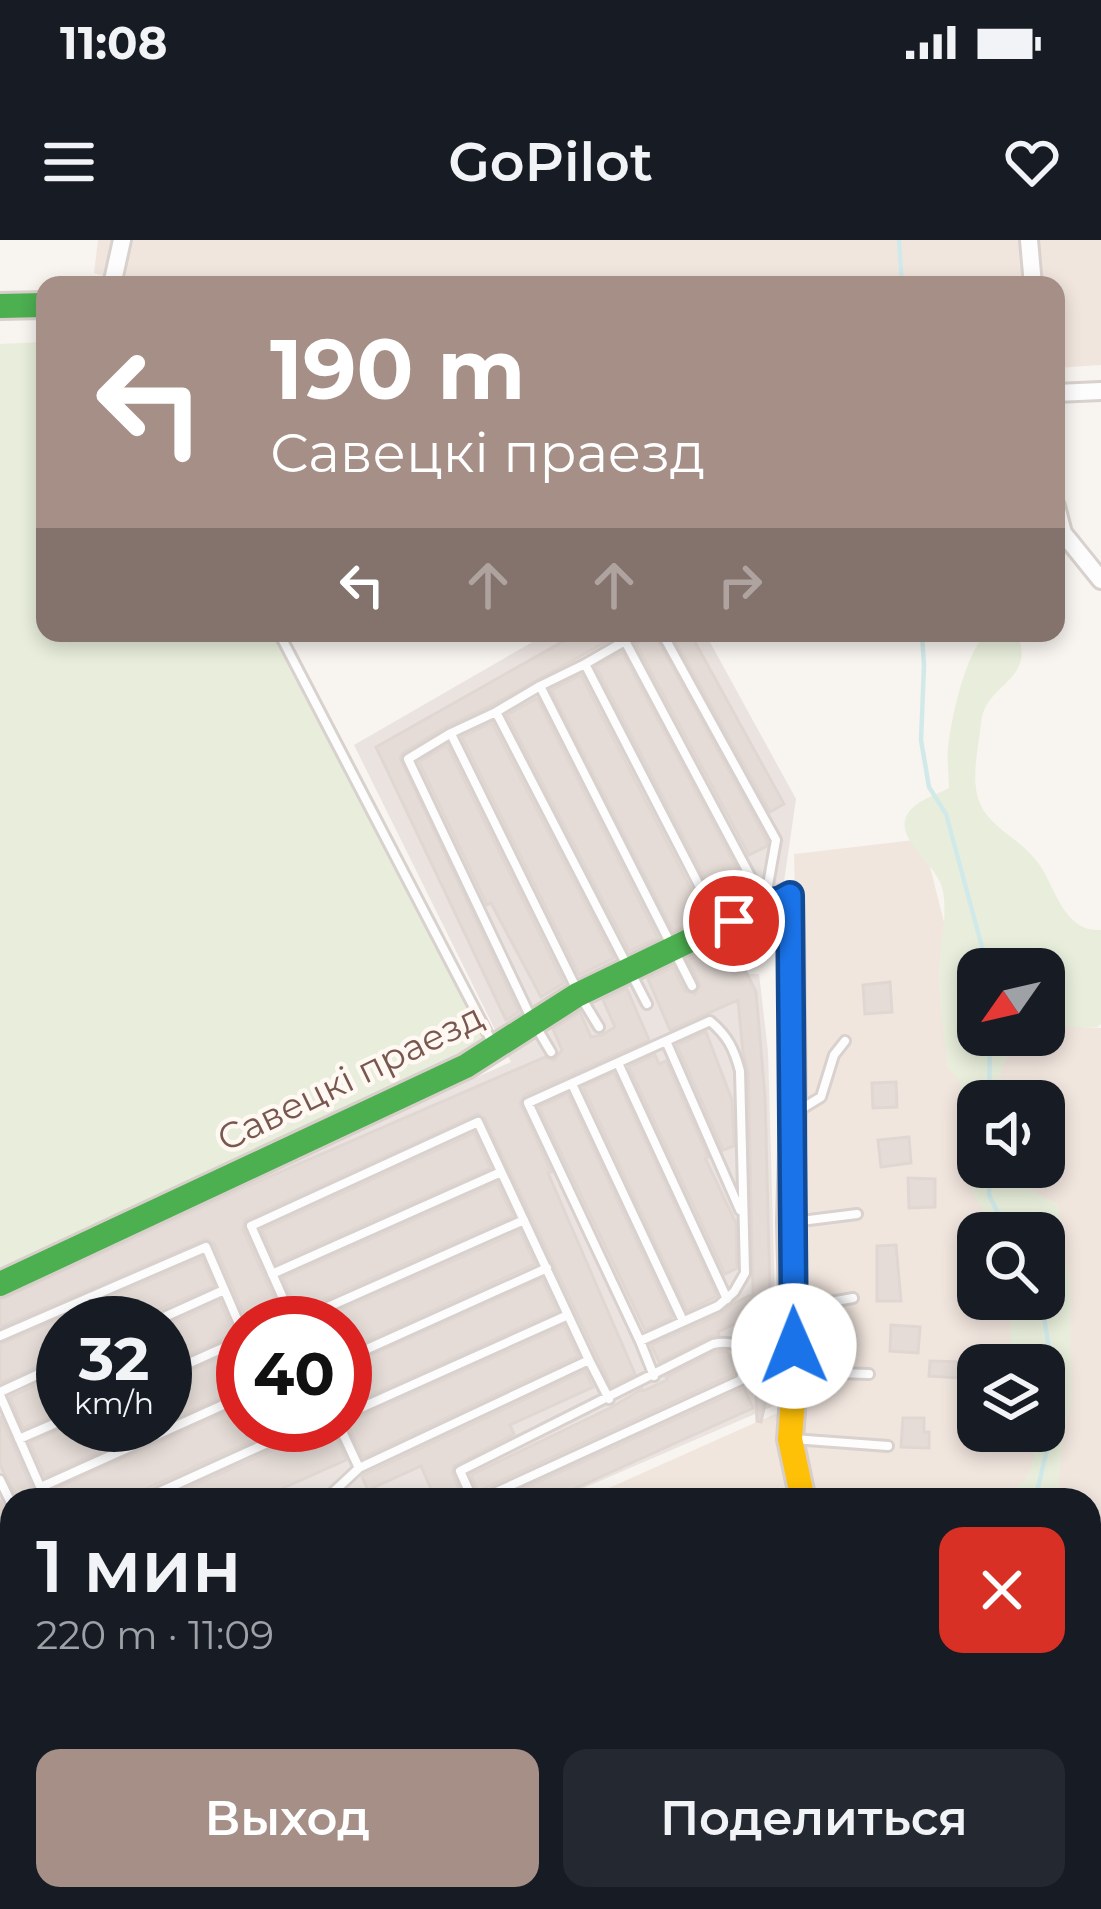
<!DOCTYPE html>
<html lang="ru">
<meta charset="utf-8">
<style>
:root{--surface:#171b24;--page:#242831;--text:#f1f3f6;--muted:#9ea1a6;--accent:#a58f87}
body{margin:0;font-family:Montserrat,sans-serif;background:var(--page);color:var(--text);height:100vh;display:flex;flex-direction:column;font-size:45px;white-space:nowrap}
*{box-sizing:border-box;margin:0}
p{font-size:39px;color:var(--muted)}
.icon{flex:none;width:66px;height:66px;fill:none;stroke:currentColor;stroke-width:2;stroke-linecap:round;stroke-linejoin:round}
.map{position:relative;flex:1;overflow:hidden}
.sheet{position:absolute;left:0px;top:1248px;width:1101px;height:423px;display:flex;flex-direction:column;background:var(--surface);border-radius:36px 36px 0 0;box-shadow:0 6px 18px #0003}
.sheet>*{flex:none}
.guide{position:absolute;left:36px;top:36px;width:1029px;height:366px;border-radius:24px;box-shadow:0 6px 18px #0003;background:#a58f87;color:#fff;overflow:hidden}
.needle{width:78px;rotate:236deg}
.controls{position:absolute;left:957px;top:708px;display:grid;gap:24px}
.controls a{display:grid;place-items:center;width:108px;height:108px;border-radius:24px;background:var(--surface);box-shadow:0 6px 18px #0003;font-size:60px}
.speed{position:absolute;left:36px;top:1056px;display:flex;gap:24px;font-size:60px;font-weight:700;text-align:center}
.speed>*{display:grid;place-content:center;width:156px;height:156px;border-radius:50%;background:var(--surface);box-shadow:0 6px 18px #0003;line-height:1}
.speed small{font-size:30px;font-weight:400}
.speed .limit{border:18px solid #d22;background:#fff;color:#111}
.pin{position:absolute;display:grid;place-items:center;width:102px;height:102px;color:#fff;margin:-51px;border:6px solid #fff;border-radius:50%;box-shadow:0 3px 12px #0007}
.me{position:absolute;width:132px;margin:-66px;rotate:359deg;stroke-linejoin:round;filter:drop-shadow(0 0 9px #0008)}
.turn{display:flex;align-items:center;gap:42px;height:252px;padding:0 36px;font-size:54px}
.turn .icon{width:156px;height:156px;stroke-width:2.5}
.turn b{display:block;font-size:84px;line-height:102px}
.lanes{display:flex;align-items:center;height:114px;padding:0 36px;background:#0003;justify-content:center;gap:60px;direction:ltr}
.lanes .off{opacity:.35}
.round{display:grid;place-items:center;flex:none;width:126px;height:126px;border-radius:24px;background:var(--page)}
.summary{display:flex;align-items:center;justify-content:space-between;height:204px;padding:0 36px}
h1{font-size:72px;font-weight:600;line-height:90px}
.primary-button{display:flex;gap:24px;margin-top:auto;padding:24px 36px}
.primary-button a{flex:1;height:138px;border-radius:24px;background:var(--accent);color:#fff;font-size:48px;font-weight:600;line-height:138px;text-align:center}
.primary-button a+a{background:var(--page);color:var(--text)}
.status{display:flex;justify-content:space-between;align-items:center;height:84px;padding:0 60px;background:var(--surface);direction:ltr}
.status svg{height:33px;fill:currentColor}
header{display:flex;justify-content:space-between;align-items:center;height:156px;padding:0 36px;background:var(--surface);font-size:54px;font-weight:600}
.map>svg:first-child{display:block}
</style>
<div class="status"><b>11:08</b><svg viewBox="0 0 49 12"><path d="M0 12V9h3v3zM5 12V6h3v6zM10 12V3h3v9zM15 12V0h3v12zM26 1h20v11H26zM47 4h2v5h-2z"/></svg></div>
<header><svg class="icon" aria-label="menu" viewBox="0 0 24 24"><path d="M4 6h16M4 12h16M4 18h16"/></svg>GoPilot<svg class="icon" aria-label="heart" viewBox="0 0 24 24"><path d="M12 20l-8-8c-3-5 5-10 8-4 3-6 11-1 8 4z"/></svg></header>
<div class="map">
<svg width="1101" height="1669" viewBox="0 0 1101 1669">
<rect width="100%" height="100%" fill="#f8f4f0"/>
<path fill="#f1e6de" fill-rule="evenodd" d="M98 0H1101V125L1056 128V45H134L94 33Z
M923 599 969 781 978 795H1044V785L1101 788V1669H0V1451L12 1446V1659H1089V1260H582L804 1161 794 614ZM978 861H1044V927H978ZM978 993H1044V1059H978ZM978 1125H1044V1191H978Z"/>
<path fill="#eae3df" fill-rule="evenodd" d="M548 393H705L796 559 774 710 736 734H759L768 812 778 1164 556 1260H432L428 1252 410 1260H12V1436L0 1441V1047L511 822 354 505ZM63 1083H165V1185H63ZM243 1083H345V1185H243Z"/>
<path fill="#e8eedb" d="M45 102V393H272L488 807 0 1036V104Z
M986 393 1018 395C1035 443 985 442 981 483 979 503 973 529 976 549 981 585 1015 594 1035 619 1051 638 1055 664 1075 682 1083 689 1091 690 1101 690V784L1097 787H1066L1044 793V729H978V795H1038C1002 809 1001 825 997 861H978V927H1020L1034 952 1058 964 1062 1005 1070 1038 1071 1160 1062 1207 1057 1260H961L967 1257C980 1255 996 1255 1009 1251 1032 1244 1041 1209 1027 1191H1044V1125H1010L1011 1059H1044V993H998C985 974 971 954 965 932 961 917 957 897 958 882 959 857 970 849 948 828 944 792 937 752 940 716 942 694 947 675 943 651 939 626 900 604 905 580 910 562 934 556 949 548 949 532 946 515 949 500 954 468 965 417 986 393Z"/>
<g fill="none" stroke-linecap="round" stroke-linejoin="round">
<path stroke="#d1eae9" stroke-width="4.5" d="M899 0 902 45
M922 393 924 426 921 500 929 547 946 574 988 729
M989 861 990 795
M989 927V955L1008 993
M1035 1260 1058 1163 1041 1059
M695 1669 703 1659"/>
</g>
<path fill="#e5dcd7" stroke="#e1d7d2" stroke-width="3" d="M578 393H622L492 465 447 486 404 512 400 518 519 772 506 780 376 507Z
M647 393H654L767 601V606L749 615 636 404 645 398Z
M671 393H690L784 564 770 572Z
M622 412 750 653 720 668 596 427Z
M581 435 705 676 673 691 551 450Z
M537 458 658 698 629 711 507 475Z
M492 483 614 718 579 735 462 497Z
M447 505 564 743 541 757 491 663 487 665 419 522Z
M721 705 734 735 745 730 756 752 765 857 772 1133 761 1182 757 1181 753 1075 718 1092 719 1095 709 1097 659 1122 651 1105 721 1074 734 1063 753 1054 748 831 743 813 738 760 670 790 648 739 673 727 685 751 695 754 700 745 688 720Z
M890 742 892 772 865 774 863 745Z
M627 749 649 800 525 855 520 863 551 932 548 933 635 1134 611 1146 485 879 478 874 245 980 243 989 285 1083H248L214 1004 206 999 0 1087V1060L248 946 545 817 554 820 562 810 553 789 580 772 591 797 602 795 615 787 603 760Z
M706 792 732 860 734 906 723 910 677 805Z
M655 815 659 824 666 821 708 917 705 918 736 983 737 1028 725 1034 629 827Z
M614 833 717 1056 687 1071 583 847Z
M896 842 897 867 873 868 872 843Z
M568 854 672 1077 645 1090 539 867Z
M474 893 490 928 276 1023 262 990Z
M909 897 911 923 881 927 878 900Z
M908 938 935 939V967L909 968Z
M497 943 513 976 298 1071 283 1038Z
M520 991 535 1024 345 1110V1083H312Z
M896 1005 901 1061H877V1006Z
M202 1018 214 1046 128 1083H63V1115L0 1143V1104Z
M542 1039 557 1071 345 1166V1127Z
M220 1061 234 1094 165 1125V1086Z
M891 1085 920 1087 918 1113 890 1111Z
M564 1086 578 1116 363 1217 347 1183Z
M243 1108V1148L165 1182V1142Z
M727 1111 735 1128 734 1134 478 1251 471 1235 612 1167 642 1149 643 1151 667 1140 666 1137 715 1112Z
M930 1121 961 1122 960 1138 929 1136Z
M585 1131 593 1147 510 1185 514 1194 454 1226 452 1233 464 1260H436L421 1226 368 1250 362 1237 364 1235Z
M63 1132V1172L23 1188 10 1157Z
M744 1148 753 1168 549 1260H499Z
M243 1165V1185H273L274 1191 139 1252 134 1260H54L51 1251Z
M0 1176 12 1203 37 1260H19L4 1233 0 1224Z
M903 1178H924V1192H929V1208L901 1207Z
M69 1185H159L45 1236 30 1203Z
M290 1185H331L346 1220 256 1260H162L288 1203 293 1195Z
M0 1260 12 1287V1310L0 1314Z"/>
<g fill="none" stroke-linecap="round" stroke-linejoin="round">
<g stroke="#d8d1ce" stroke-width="14">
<path id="lane" d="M279 393 492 802
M662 393 776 600 766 656
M625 401 639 393
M585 424 625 401 764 662
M540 446 585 424 719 684
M496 472 540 446 692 746
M451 494 579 754 599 787
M737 686 743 697 745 719
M666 801 740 970
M551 812 532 780 408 519 451 493 496 472 647 764
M618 823 727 1059
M572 844 683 1081
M798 871 821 857 834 815 845 801
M793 982 857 974
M272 1034 501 932
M796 1068 853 1058
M294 1082 524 980
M151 1083 224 1050
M294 1083 251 986 478 882 589 1120 359 1228 329 1256 319 1260
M0 1096 206 1007 243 1093
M640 1101 718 1066 734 1052 745 1033 740 831C734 809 728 796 710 781L528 863 640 1101 654 1136
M345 1119 547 1028
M589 1120 609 1159
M165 1134 243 1099
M800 1138 807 1132 869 1134
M0 1152 63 1123
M0 1155 46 1260
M345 1175 568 1075
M339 1185 359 1228
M19 1199 63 1180
M793 1199 888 1206
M0 1240 12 1265
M41 1247 243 1156
M142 1260 285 1195 281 1185
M473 1260 460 1231 713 1104C743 1098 747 1114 741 1140L479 1260
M0 1323 12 1318"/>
</g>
<g stroke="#d8d1ce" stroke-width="22">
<path id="street" d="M1029 0 1033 45
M112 45 122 0
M1056 153 1101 151
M1056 266 1063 293 1101 340
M0 1465 12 1459
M1089 1623 1101 1613
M0 1640 12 1635
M460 1659 464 1669
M326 1669 349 1659
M1021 1669 1039 1659"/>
</g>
<g stroke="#d8cfcb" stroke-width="30">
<path id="fast" d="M0 66 45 65
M0 1044 466 826 577 755 765 664 790 655 791 692"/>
</g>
<g stroke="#d8cfcb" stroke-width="30">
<path id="slow" d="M791 692 793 875 790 982 794 1143 790 1199 803 1260"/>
</g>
<use href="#lane" stroke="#fefdfd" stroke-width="8"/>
<use href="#street" stroke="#fefdfd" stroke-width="16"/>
<use href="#fast" stroke="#4caf50" stroke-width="24"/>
<use href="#slow" stroke="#ffc107" stroke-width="24"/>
</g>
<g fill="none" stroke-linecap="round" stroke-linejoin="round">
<g stroke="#114b97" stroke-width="30">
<path id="route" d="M734 681 764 664 781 660 790 655 794 1106"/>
</g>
<use href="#route" stroke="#1a73e8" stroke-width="21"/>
</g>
<g text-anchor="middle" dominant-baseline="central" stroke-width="9" stroke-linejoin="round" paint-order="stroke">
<g font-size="36" fill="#78584e" stroke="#fff8f3">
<text transform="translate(350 837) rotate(-26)">Савецкі праезд</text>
</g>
</g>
</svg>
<div class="controls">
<a><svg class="needle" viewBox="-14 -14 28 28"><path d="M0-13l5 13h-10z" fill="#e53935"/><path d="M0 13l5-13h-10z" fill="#9ea1a6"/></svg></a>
<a><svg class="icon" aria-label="sound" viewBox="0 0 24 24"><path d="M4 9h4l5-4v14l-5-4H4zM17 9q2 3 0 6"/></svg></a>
<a><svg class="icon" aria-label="search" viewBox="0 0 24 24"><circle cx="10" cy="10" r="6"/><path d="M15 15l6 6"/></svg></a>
<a><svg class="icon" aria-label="layers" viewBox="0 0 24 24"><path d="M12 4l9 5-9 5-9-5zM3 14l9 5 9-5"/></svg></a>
</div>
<div class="speed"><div>32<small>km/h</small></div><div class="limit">40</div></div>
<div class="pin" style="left:734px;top:681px;background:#d93025"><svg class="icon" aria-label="arrive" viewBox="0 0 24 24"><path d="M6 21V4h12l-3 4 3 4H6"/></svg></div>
<svg class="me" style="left:794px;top:1106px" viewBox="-20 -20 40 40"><circle r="19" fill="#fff"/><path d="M0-13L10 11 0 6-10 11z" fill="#1a73e8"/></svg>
<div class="guide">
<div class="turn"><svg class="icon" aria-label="left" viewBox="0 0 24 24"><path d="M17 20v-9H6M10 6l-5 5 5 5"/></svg><div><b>190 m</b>Савецкі праезд</div></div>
<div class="lanes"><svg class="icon" aria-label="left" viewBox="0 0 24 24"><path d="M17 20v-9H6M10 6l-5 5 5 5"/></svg><svg class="icon off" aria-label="ahead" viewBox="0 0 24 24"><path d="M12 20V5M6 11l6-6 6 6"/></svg><svg class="icon off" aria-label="ahead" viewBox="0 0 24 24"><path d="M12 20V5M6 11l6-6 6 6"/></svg><svg class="icon off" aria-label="right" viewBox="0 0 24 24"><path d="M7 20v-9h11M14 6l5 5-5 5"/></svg></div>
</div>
<section class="sheet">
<div class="summary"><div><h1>1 мин</h1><p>220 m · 11:09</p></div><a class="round" style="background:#d93025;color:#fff"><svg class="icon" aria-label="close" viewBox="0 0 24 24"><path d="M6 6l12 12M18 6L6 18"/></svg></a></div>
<div class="primary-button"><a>Выход</a><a>Поделиться</a></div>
</section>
</div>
